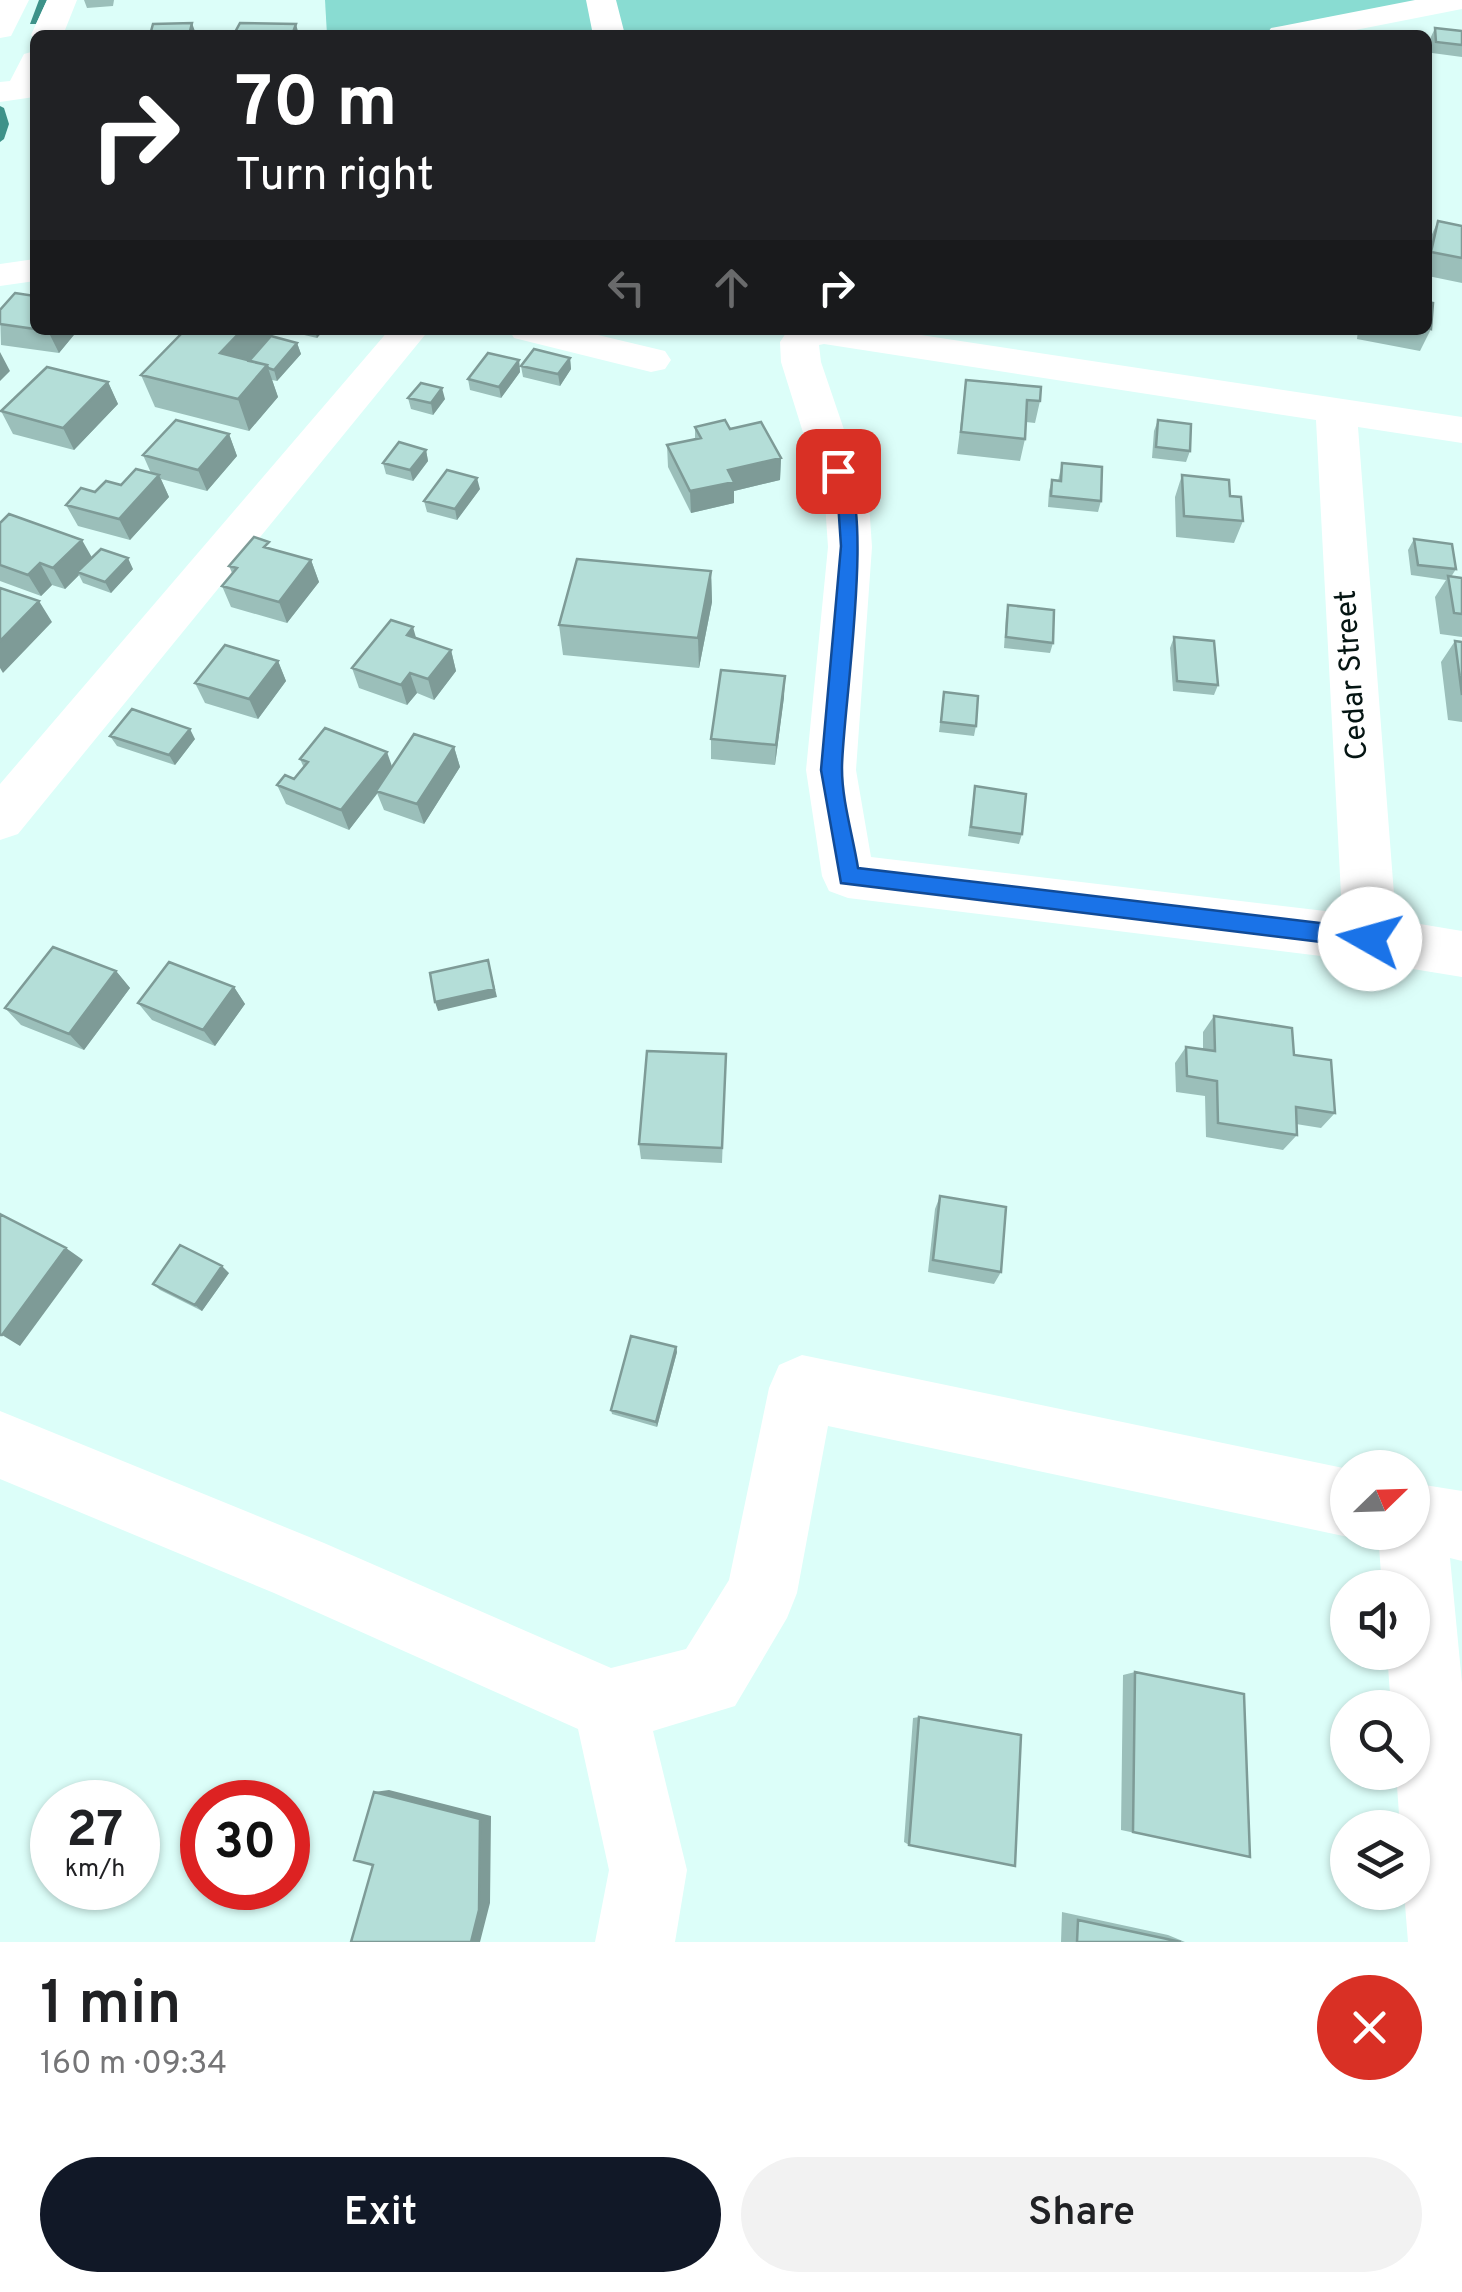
<!DOCTYPE html>
<meta charset="utf-8">
<style>
:root{--surface:#fff;--page:#f2f2f2;--text:#202124;--muted:#757577;--accent:#111827}
body{margin:0;font-family:Overpass,sans-serif;background:var(--page);color:var(--text);height:100vh;display:flex;flex-direction:column;font-size:38px;white-space:nowrap}
*{box-sizing:border-box;margin:0}
p{font-size:32px;color:var(--muted)}
.icon{flex:none;width:55px;height:55px;fill:none;stroke:currentColor;stroke-width:2;stroke-linecap:round;stroke-linejoin:round}
.map{position:relative;height:1942px;overflow:hidden}
.details{display:flex;flex-direction:column;background:var(--surface);flex:1}
.details>*{flex:none}
.top-card{position:absolute;left:30px;top:30px;width:1402px;height:305px;border-radius:15px;box-shadow:0 2px 8px #0004;background:#202124;color:#fff;overflow:hidden}
.needle{width:65px;rotate:67deg}
.fabs{position:absolute;left:1330px;top:1450px;display:grid;gap:20px}
.fabs a{display:grid;place-items:center;width:100px;height:100px;border-radius:50%;background:var(--surface);box-shadow:0 2px 8px #0004;font-size:50px}
.speed{position:absolute;left:30px;top:1780px;display:flex;gap:20px;font-size:50px;font-weight:700;text-align:center}
.speed>*{display:grid;place-content:center;width:130px;height:130px;border-radius:50%;background:var(--surface);box-shadow:0 2px 8px #0004;line-height:1}
.speed small{font-size:25px;font-weight:400}
.speed .limit{border:15px solid #d22;background:#fff;color:#111}
.pin{position:absolute;display:grid;place-items:center;width:85px;height:85px;color:#fff;margin:-42px;border-radius:20px;box-shadow:0 5px 15px #0006}
.me{position:absolute;width:110px;margin:-55px;rotate:277deg;stroke-linejoin:round;filter:drop-shadow(0 0 8px #0008)}
.turn{display:flex;align-items:center;gap:35px;height:210px;padding:0 40px;font-size:45px}
.turn .icon{width:130px;height:130px;stroke-width:2.5}
.turn b{display:block;font-size:70px;line-height:85px}
.lanes{display:flex;align-items:center;height:95px;padding:0 40px;background:#0003;justify-content:center;gap:50px;direction:ltr}
.lanes .off{opacity:.35}
.round{display:grid;place-items:center;flex:none;width:105px;height:105px;border-radius:52px;background:var(--page)}
.overview{display:flex;align-items:center;justify-content:space-between;height:170px;padding:0 40px}
h1{font-size:60px;font-weight:600;line-height:75px}
.primary-button{display:flex;gap:20px;margin-top:auto;padding:20px 40px}
.primary-button a{flex:1;height:115px;border-radius:60px;background:var(--accent);color:#fff;font-size:40px;font-weight:600;line-height:115px;text-align:center}
.primary-button a+a{background:var(--page);color:var(--text)}
.map>svg:first-child{display:block}
</style>
<div class="map">
<svg width="1462" height="1942" viewBox="0 0 1462 1942">
<rect width="100%" height="100%" fill="#dcfef9"/>
<path fill="#89dcd2" d="M325 0H1419L1280 35H327Z"/>
<g fill="none" stroke-linecap="round" stroke-linejoin="round">
<path fill="#3d9289" fill-rule="evenodd" d="M39 0H47L36 24H30Z
M0 106 4 108 9 124 4 139 0 142Z"/>
<path fill="#fff" fill-rule="evenodd" d="M47 0H77L63 35H35V40L31 35Z
M586 0H616L625 35H593Z
M1415 0H1462V9L1330 35H1266L1271 28 1282 26Z
M35 51 34 97 0 102V82L10 81 24 54Z
M35 259V281L0 286V264Z
M389 330H429L18 834 0 840V784Z
M509 330H577L665 351 671 360 665 369 651 372 514 338Z
M788 330H888L1462 417V443L1358 427 1396 920 1462 931V977L1370 962 848 898 829 891 822 876 806 770 828 547 825 503 781 362 780 342ZM824 344 1316 420 1342 913 871 857 856 770 872 547 869 503 821 362 819 345Z
M802 1355 1348 1469V1532H1360L1348 1537 828 1426 797 1593 787 1618 735 1706 653 1731 687 1870 675 1942H595L609 1870 578 1729 274 1593 0 1479V1411L324 1543 611 1668 686 1649 729 1580 769 1388 779 1365Z
M1412 1483 1462 1491V1561L1450 1558 1462 1683V1942H1408L1404 1892H1412V1828H1400L1396 1772H1412V1708H1391L1387 1652H1412V1588H1382L1378 1532H1412Z"/>
<path fill="#fff" fill-rule="evenodd" d="M0 0H29L11 36 0 38Z"/>
</g>
<path fill="#9bbfba" d="M84 0H114L113 6 87 8Z
M1435 28 1462 31V57L1432 53 1430 39Z
M1438 221 1462 226V283L1428 276V243Z
M1428 302 1431 329 1420 351 1357 339 1358 330H1428Z
M0 310 35 330H78L59 353 1 345Z
M185 330H269L271 336 297 343 301 354 277 381 272 380 278 397 249 431 155 407 141 375Z
M283 330H324L317 338Z
M570 358 571 369 560 386 523 377 521 366Z
M519 360 520 372 501 398 470 390 468 379Z
M966 380 1040 401 1035 423 1026 422 1025 439 1020 461 957 454Z
M108 382 118 404 74 450 13 434 1 411Z
M408 398 445 399 433 415 411 409Z
M1158 420 1190 451 1186 462 1152 458 1154 431Z
M695 427 730 429 781 458 780 480 734 491V503L691 513 668 467 667 445 695 439Z
M229 434 237 456 207 491 161 479 169 497 130 540 78 526 66 505 95 492 121 485 151 473 143 455Z
M426 450 428 461 413 481 386 474 383 463Z
M1062 463 1101 501 1098 512 1048 507 1049 491 1052 480 1058 481Z
M1182 475 1230 496 1243 521 1234 543 1176 537 1175 497Z
M480 489 457 520 427 512 424 501Z
M0 523 92 558 133 569 111 593 83 583 79 575 65 589 52 585 41 596 0 581Z
M1414 539 1456 569 1451 577 1462 578V637L1440 634 1435 597 1446 580 1411 575 1408 550Z
M272 550 311 560 319 582 287 623 231 607 222 586 232 573 229 566Z
M711 571 712 602 699 668 563 655 559 625Z
M1008 605 1053 643 1050 653 1004 648 1006 616Z
M1174 637 1218 685 1214 695 1173 691 1170 648Z
M416 638 451 650 456 671 434 700 417 693 407 705 359 688 352 668Z
M1455 641 1462 642V722L1448 720 1441 662Z
M278 661 286 681 258 719 205 703 195 683Z
M944 692 976 726 974 736 939 732Z
M784 697 775 765 711 759V739Z
M110 736 195 739 175 765 117 746Z
M454 747 460 767 424 824 384 810 377 793 349 830 286 804 277 785 294 779 304 768 300 759 392 767Z
M975 786 1022 834 1019 844 968 836Z
M116 971 130 988 84 1050 21 1025 5 1008Z
M234 987 245 1004 215 1046 152 1020 138 1003Z
M1214 1016 1294 1055 1335 1113 1321 1128 1296 1124 1297 1135 1283 1150 1206 1137 1205 1096 1176 1092 1175 1063 1186 1047 1203 1049V1032Z
M726 1054 722 1163 641 1159 639 1144Z
M940 1196 1001 1272 994 1284 928 1272 935 1209Z
M229 1273 202 1311 160 1290 153 1284Z
M676 1347 677 1352 657 1427 612 1414 611 1410Z
M1135 1672 1250 1857 1121 1830 1123 1675Z
M919 1717 909 1845 904 1842 913 1718Z
M1062 1912 1168 1935 1185 1942H1061Z"/>
<path fill="#7e9b97" d="M192 23 196 34 195 35H189Z
M296 24 299 35H292Z
M49 330H78L59 353 48 331Z
M242 330H269L272 341 251 364 220 353Z
M315 330H324L317 338Z
M297 343 301 354 277 381 274 370Z
M0 352 10 371 0 381Z
M570 358 571 369 560 386 558 374Z
M519 360 520 372 501 398 499 387Z
M267 365 278 397 249 431 238 399Z
M108 382 118 404 74 450 63 428Z
M442 388 445 399 433 415 431 403Z
M229 434 237 456 207 491 198 470Z
M426 450 428 461 413 481 410 470Z
M781 458 780 480 734 491V503L691 513 690 491 728 470Z
M159 475 169 497 130 540 119 519Z
M477 478 480 489 457 520 455 509Z
M82 540 94 561 77 572 79 575 65 589 53 568Z
M128 558 133 569 111 593 105 582Z
M311 560 319 582 287 623 279 602Z
M40 563 52 585 41 596 28 575Z
M711 571 712 602 699 668 698 638Z
M39 601 52 622 3 673 0 668V641Z
M413 627 419 648 407 635Z
M451 650 456 671 434 700 428 679Z
M278 661 286 681 258 719 249 699Z
M410 673 417 693 407 705 401 685Z
M785 676 784 697 775 765 776 745Z
M190 729 195 739 175 765 169 755Z
M454 747 460 767 424 824 417 804Z
M387 752 394 772 349 830 341 810Z
M488 960 497 997 438 1011 435 1002Z
M116 971 130 988 84 1050 69 1034Z
M234 987 245 1004 215 1046 203 1030Z
M66 1248 83 1260 20 1346 2 1335Z
M222 1266 229 1273 202 1311 195 1305Z
M676 1347 677 1352 657 1427 656 1422Z
M389 1790 491 1816 490 1903 480 1942H471L374 1792Z"/>
<path fill="#b4ded8" stroke="#7e9b97" stroke-width="2.5" d="M192 23 189 35H150L153 24Z
M240 23 296 24 292 35H214L234 34Z
M1435 28 1462 31V45L1436 42Z
M144 32 143 35H90V34Z
M1438 221 1462 226V258L1431 252Z
M15 293 35 296V329L0 324V310Z
M1428 302 1433 303 1431 329 1428 328Z
M185 330H242L220 353 267 365 238 399 141 375Z
M271 336 297 343 274 370 268 368 267 365 249 361Z
M534 349 570 358 558 374 521 366Z
M488 353 519 360 499 387 468 379Z
M47 367 108 382 63 428 1 411Z
M966 380 1041 387 1040 401 1027 400 1025 439 961 432Z
M421 383 442 388 431 403 408 398Z
M176 420 229 434 198 470 143 455Z
M725 420 730 429 761 422 781 458 728 470 734 482 690 491 667 445 701 438 695 427Z
M1158 420 1191 424 1190 451 1156 447Z
M399 442 426 450 410 470 383 463Z
M1062 463 1102 467 1101 501 1051 496 1052 480 1061 481Z
M136 469 159 475 119 519 66 505 81 488 95 492 106 481 121 485Z
M447 470 477 478 455 509 424 501Z
M1182 475 1229 480 1230 496 1241 497 1243 521 1184 516Z
M9 514 82 540 53 568 40 563 28 575 0 565V523Z
M254 537 269 542 264 547 311 560 279 602 222 586 237 568 229 566Z
M1414 539 1452 544 1456 569 1418 565Z
M101 549 128 558 105 582 77 572Z
M577 559 711 571 698 638 559 625Z
M1448 576 1462 578V614L1454 613Z
M0 588 39 601 0 641Z
M1008 605 1054 610 1053 643 1006 637Z
M391 620 413 627 407 635 451 650 428 679 410 673 401 685 352 668Z
M1174 637 1214 641 1218 685 1177 681Z
M1455 641 1462 642V695Z
M225 645 278 661 249 699 195 683Z
M721 670 785 676 776 745 711 739Z
M944 692 978 696 976 726 941 722Z
M132 709 190 729 169 755 110 736Z
M325 728 387 752 341 810 277 785 285 775 294 779 308 762 300 759Z
M414 734 454 747 417 804 376 791Z
M975 786 1026 794 1022 834 971 827Z
M53 947 116 971 69 1034 5 1008Z
M488 960 494 989 435 1002 430 973Z
M169 962 234 987 203 1030 138 1003Z
M1214 1016 1292 1028 1294 1055 1331 1060 1335 1113 1296 1107 1297 1135 1218 1123 1217 1081 1187 1076 1186 1047 1215 1051Z
M647 1051 726 1054 722 1148 639 1144Z
M940 1196 1006 1207 1001 1272 933 1260Z
M0 1214 66 1248 2 1335H0Z
M180 1245 222 1266 195 1305 153 1284Z
M631 1336 676 1347 656 1422 611 1410Z
M1135 1672 1244 1694 1250 1857 1133 1832Z
M919 1717 1021 1735 1015 1866 909 1845Z
M374 1792 480 1819 479 1910 471 1942H351L373 1865 354 1860Z
M1078 1920 1181 1942H1077Z"/>
<path fill="#1a73e8" stroke="#114b97" stroke-width="2.5" d="M838 465C880 483 841 722 842 769 842 801 853 836 858 868L1370 929 1377 932 1381 939 1377 945 1370 948 841 883 821 770 841 546 838 502 829 471Z"/>
<g text-anchor="middle" dominant-baseline="central" stroke-width="10" stroke-linejoin="round" paint-order="stroke">
<g font-size="30" fill="#051513" stroke="#fff">
<text transform="translate(1353 675) rotate(-94)">Cedar Street</text>
</g>
</g>
</svg>
<div class="fabs">
<a><svg class="needle" viewBox="-14 -14 28 28"><path d="M0-13l5 13h-10z" fill="#e53935"/><path d="M0 13l5-13h-10z" fill="#757577"/></svg></a>
<a><svg class="icon" aria-label="sound" viewBox="0 0 24 24"><path d="M4 9h4l5-4v14l-5-4H4zM17 9q2 3 0 6"/></svg></a>
<a><svg class="icon" aria-label="search" viewBox="0 0 24 24"><circle cx="10" cy="10" r="6"/><path d="M15 15l6 6"/></svg></a>
<a><svg class="icon" aria-label="layers" viewBox="0 0 24 24"><path d="M12 4l9 5-9 5-9-5zM3 14l9 5 9-5"/></svg></a>
</div>
<div class="speed"><div>27<small>km/h</small></div><div class="limit">30</div></div>
<div class="pin" style="left:838px;top:471px;background:#d93025"><svg class="icon" aria-label="arrive" viewBox="0 0 24 24"><path d="M6 21V4h12l-3 4 3 4H6"/></svg></div>
<svg class="me" style="left:1370px;top:939px" viewBox="-20 -20 40 40"><circle r="19" fill="#fff"/><path d="M0-13L10 11 0 6-10 11z" fill="#1a73e8"/></svg>
<div class="top-card">
<div class="turn"><svg class="icon" aria-label="right" viewBox="0 0 24 24"><path d="M7 20v-9h11M14 6l5 5-5 5"/></svg><div><b>70 m</b>Turn right</div></div>
<div class="lanes"><svg class="icon off" aria-label="left" viewBox="0 0 24 24"><path d="M17 20v-9H6M10 6l-5 5 5 5"/></svg><svg class="icon off" aria-label="ahead" viewBox="0 0 24 24"><path d="M12 20V5M6 11l6-6 6 6"/></svg><svg class="icon" aria-label="right" viewBox="0 0 24 24"><path d="M7 20v-9h11M14 6l5 5-5 5"/></svg></div>
</div>
</div>
<section class="details">
<div class="overview"><div><h1>1 min</h1><p>160 m · 09:34</p></div><a class="round" style="background:#d93025;color:#fff"><svg class="icon" aria-label="close" viewBox="0 0 24 24"><path d="M6 6l12 12M18 6L6 18"/></svg></a></div>
<div class="primary-button"><a>Exit</a><a>Share</a></div>
</section>
